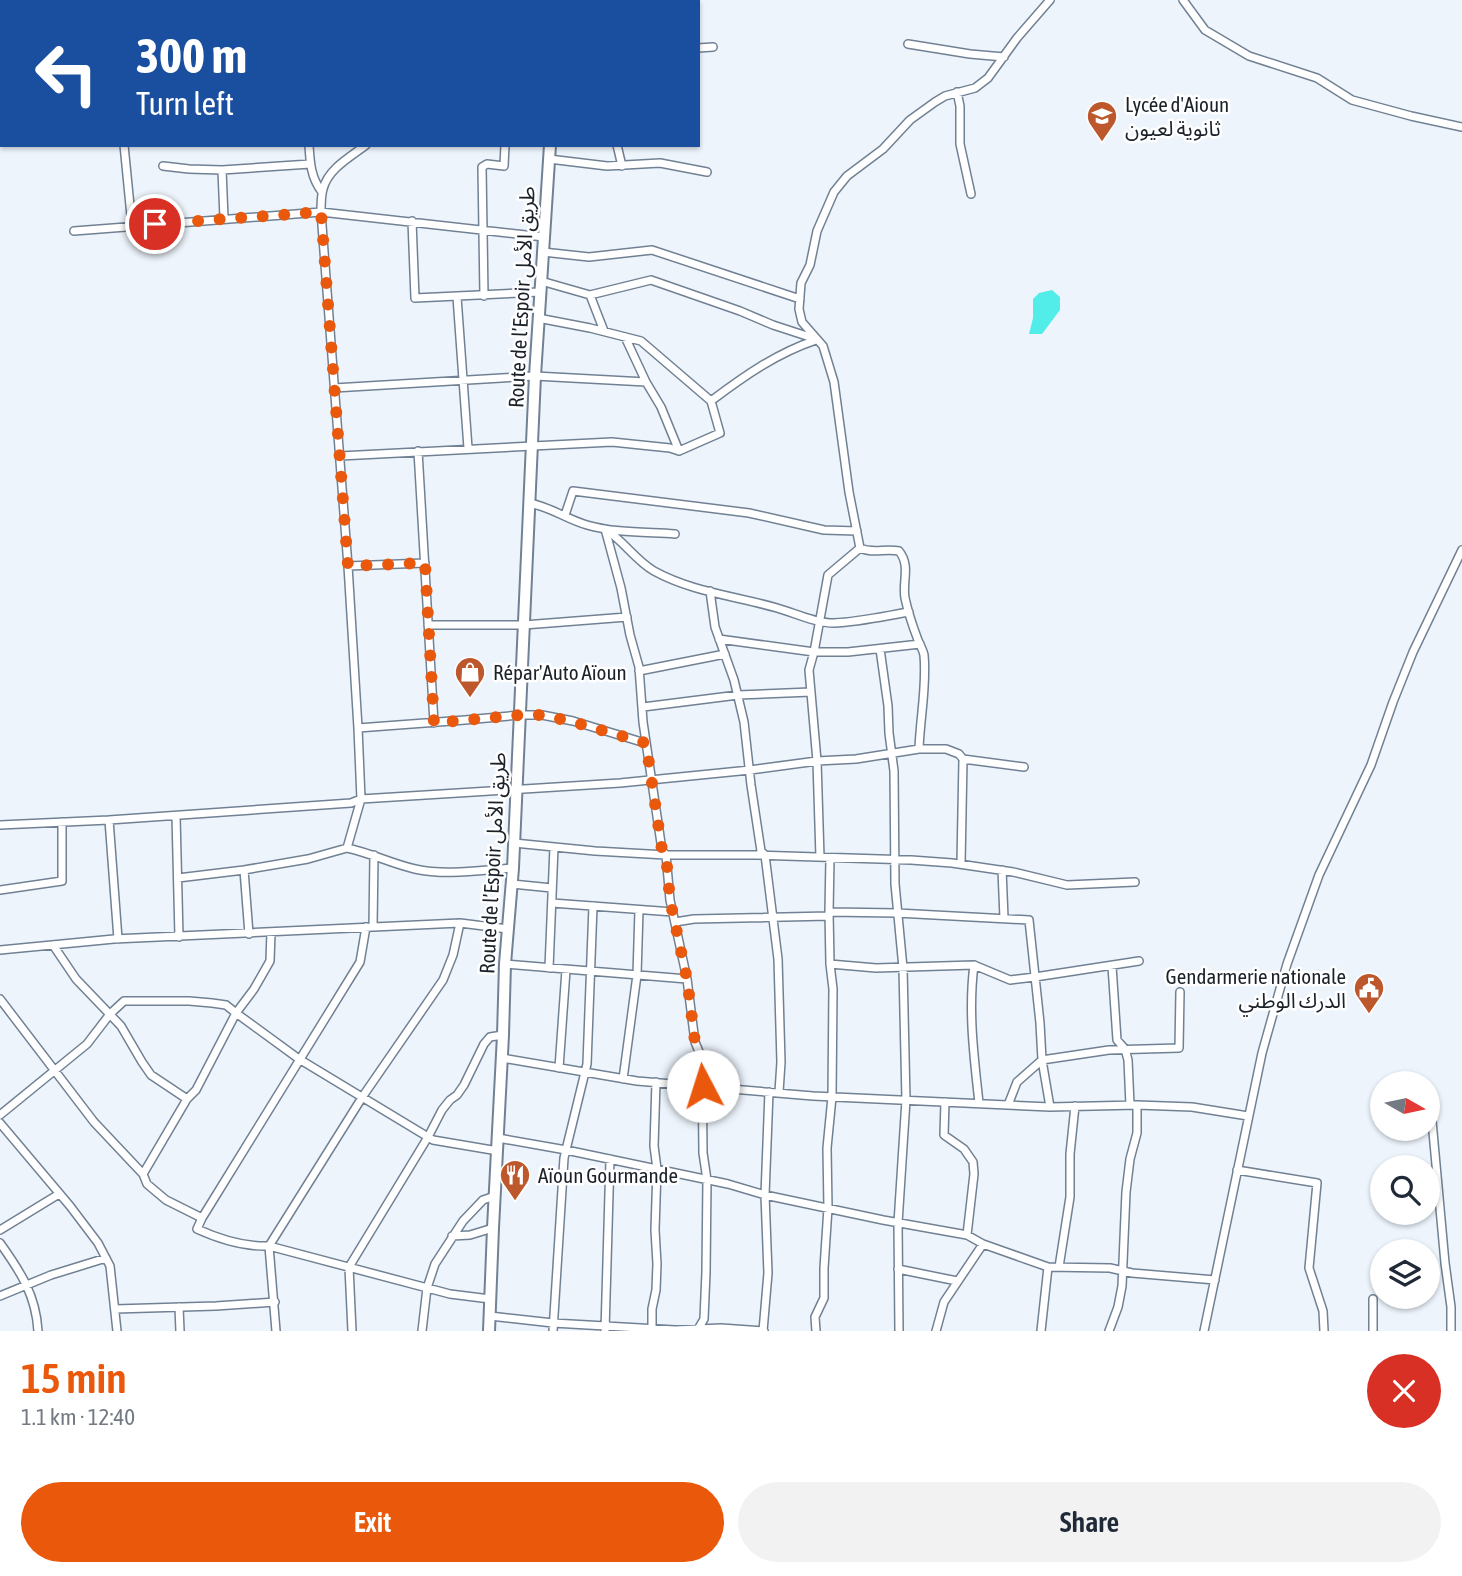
<!DOCTYPE html>
<meta charset="utf-8">
<style>
:root{--surface:#fff;--page:#f2f2f3;--text:#1f2937;--muted:#747a83;--accent:#ea580c}
body{margin:0;font-family:"Asap Condensed","Noto Sans Arabic",sans-serif;background:var(--page);color:var(--text);height:100vh;display:flex;flex-direction:column;font-size:26px;white-space:nowrap}
*{box-sizing:border-box;margin:0}
p{font-size:23px;color:var(--muted)}
.icon{flex:none;width:38px;height:38px;fill:none;stroke:currentColor;stroke-width:2;stroke-linecap:round;stroke-linejoin:round}
.map{position:relative;height:1331px;overflow:hidden}
.sheet{display:flex;flex-direction:column;background:var(--surface);flex:1}
.sheet>*{flex:none}
.guide{position:absolute;left:0px;top:0px;width:700px;height:147px;box-shadow:0 2px 5px #0004;background:#1a4fa0;color:#fff;overflow:hidden}
.needle{width:46px;rotate:99deg}
.controls{position:absolute;left:1370px;top:1071px;display:grid;gap:14px}
.controls a{display:grid;place-items:center;width:70px;height:70px;border-radius:50%;background:var(--surface);box-shadow:0 2px 5px #0004;font-size:35px}
.pin{position:absolute;display:grid;place-items:center;width:60px;height:60px;color:#fff;margin:-30px;border:4px solid #fff;border-radius:50%;box-shadow:0 2px 7px #0007}
.me{position:absolute;width:77px;margin:-38px;rotate:355deg;stroke-linejoin:round;filter:drop-shadow(0 0 5px #0008)}
.turn{display:flex;align-items:center;gap:24px;height:147px;padding:0 21px;font-size:32px}
.turn .icon{width:91px;height:91px;stroke-width:2.5}
.turn b{display:block;font-size:49px;line-height:60px}
.round{display:grid;place-items:center;flex:none;width:74px;height:74px;border-radius:37px;background:var(--page)}
.summary{display:flex;align-items:center;justify-content:space-between;height:119px;padding:0 21px}
h1{font-size:42px;font-weight:600;line-height:52px;color:var(--accent)}
.action{display:flex;gap:14px;margin-top:auto;padding:14px 21px}
.action a{flex:1;height:80px;border-radius:42px;background:var(--accent);color:#fff;font-size:28px;font-weight:600;line-height:80px;text-align:center}
.action a+a{background:var(--page);color:var(--text)}
.map>svg:first-child{display:block}
</style>
<div class="map">
<svg width="1462" height="1331" viewBox="0 0 1462 1331">
<rect width="100%" height="100%" fill="#edf4fc"/>
<path fill="#53ede9" d="M1052 290 1060 297V310L1042 334H1029L1033 318V299L1039 293Z"/>
<g fill="none" stroke-linecap="round" stroke-linejoin="round">
<g stroke="#718194" stroke-width="10">
<path id="minor" d="M27 0V2
M217 0V2
M370 0V2
M1183 0 1205 30 1249 56 1317 78 1352 100 1411 116 1462 127
M528 2 530 0
M908 44 970 54 1004 57
M698 48 713 47
M957 92 960 106V144L971 194
M0 105H2
M124 145 132 226
M309 145C310 163 311 178 322 192
M366 145C350 157 328 169 323 189 321 196 321 205 321 212L348 566 358 728 361 799 347 848C371 853 392 864 415 869 447 876 481 870 513 868
M617 145 622 166
M549 159 607 166 660 163 707 172
M163 166 189 169 222 170 310 164
M222 170 224 218
M412 221 415 298 540 292
M74 231 321 212 544 237
M543 252 589 257 652 250 800 299
M541 281 590 295 651 280 740 311 773 325 816 339
M590 295 604 331
M484 296 482 167 487 164 504 166 505 145
M457 297 468 448
M625 337 646 382 661 407 679 451
M334 388 535 376 646 382
M711 401C744 376 777 353 816 340
M418 451 434 723
M340 456 612 442 670 448 679 451 720 433 711 401 641 341 590 328 538 318
M529 503C551 507 566 519 587 525 615 533 646 532 675 534
M565 515 573 491 749 513 824 530 857 531
M605 529 621 588 630 635 639 667 643 722 662 850 666 855 670 900 687 979 695 1042 702 1059 703 1153 707 1180 706 1272 704 1319 697 1331
M605 529C623 540 635 560 654 571 692 592 736 596 777 608 795 613 815 623 834 623 859 622 885 616 909 612
M348 566 425 563
M710 591 715 627 734 680 744 722 751 785 761 851 765 855 778 959 781 1062 779 1092
M428 625H524L627 617
M719 639 814 652H848L920 644
M880 649 888 706 889 733 894 771 895 884 903 968 906 1100 898 1223 899 1331
M639 671 725 654
M643 707 738 695 811 692
M358 728 465 720 520 715H542L573 721 645 743
M919 749C920 718 927 686 924 655 923 650 920 645 918 640 913 627 908 612 905 598 902 581 911 566 899 551 885 548 873 554 860 548L849 492 834 382 823 346 802 322 799 309 801 283 810 265 817 231 834 192 847 176 883 149 910 120 935 102 945 96 975 88 988 78 1017 38 1050 0
M176 816 179 937
M109 820 118 939
M0 825 109 820 351 803 361 799 620 783 750 770 817 761 856 759 919 749H946L959 754 963 759 1024 767
M514 843 595 851 666 855H757L911 860 952 863 1013 872 1067 885 1135 882
M820 857 817 761 809 670 814 652 828 575 860 548
M961 864 963 759
M244 870 249 934
M1002 870 1004 918
M178 878 244 870 308 859 347 848
M512 884 552 888
M0 890 62 881V822
M552 903 673 912
M829 912 897 913 1029 920 1040 1023 1042 1060 1050 1107
M675 922 694 919 829 916
M366 927 360 962 202 1218 197 1229C219 1239 245 1247 269 1246L450 1294 490 1299
M373 927 374 855
M271 932 270 961 254 989 236 1013 299 1059 433 1140 498 1151
M53 945 76 979 121 1026 142 1062 151 1075 187 1099
M0 950 114 939 460 923 508 929
M505 964 687 979
M830 964 876 968 974 965 1010 980 1035 977 1139 961
M974 965C968 1011 974 1057 979 1103
M1112 966 1117 1040 1125 1049 1128 1060 1130 1105
M549 968 554 847
M0 999 94 1122 143 1174 147 1184 166 1200 202 1218
M502 1058 637 1081 813 1096 1050 1107 1137 1105 1192 1107 1248 1116
M559 1068 566 970
M623 1079 637 975 639 910
M945 1102 944 1135 964 1149 973 1162 974 1174 967 1235
M1008 1105 1017 1082 1042 1060 1109 1050 1179 1048 1180 992
M0 1115 87 1044 110 1014 124 1001H189L212 1003 226 1005 236 1013 196 1090 187 1099 143 1174
M1432 1121 1445 1263 1451 1307V1331
M0 1123 70 1206 98 1243 110 1266 117 1331
M498 1138 566 1150 728 1184 765 1195 883 1220 967 1235 983 1244 1048 1267
M1237 1170 1317 1183 1309 1268 1323 1311 1324 1331
M0 1230 59 1194
M452 1236 470 1235 493 1228
M0 1243C20 1271 36 1295 38 1331
M1059 1267 1070 1197V1154L1075 1106
M898 1269 957 1281
M0 1296 51 1275 106 1258
M1373 1299V1331
M179 1307 180 1331
M115 1309 216 1306 275 1302
M490 1316 553 1323 675 1330 721 1328 764 1331
M276 1331 269 1246 363 1096 443 980 453 955 460 923
M352 1331 349 1267 428 1137 442 1110 450 1100 457 1095 464 1085 484 1044 490 1037 503 1035
M422 1331 427 1288 435 1264 463 1221 483 1200 495 1196
M553 1331 564 1158 587 1064 593 906
M605 1331 610 1159
M652 1331V1309L656 1290 657 1264 655 1230 657 1169 654 1146 656 1082
M763 1331 768 1273 765 1195 769 1092
M816 1331 815 1317 824 1298V1268L828 1208 827 1148 832 1097 833 989 830 964 829 912 830 858
M936 1331 944 1302 983 1244
M1041 1331 1048 1267 1110 1268 1132 1273 1215 1280
M1109 1331 1118 1307 1122 1286 1126 1192 1130 1159 1137 1133V1105
M1204 1331 1262 1053 1287 964 1319 875 1371 765 1393 702 1413 652 1462 550"/>
</g>
<g stroke="#718194" stroke-width="14">
<path id="trunk" d="M561 2V0
M489 1331 493 1228 503 1035 505 964 513 868 535 376 550 145"/>
</g>
<use href="#minor" stroke="#fff" stroke-width="7"/>
<use href="#trunk" stroke="#fff" stroke-width="10"/>
</g>
<g fill="none" stroke-linecap="round" stroke-linejoin="round">
<path stroke="#ea580c" stroke-width="12" stroke-dasharray="0 21.6" d="M155 224 321 212 348 566 425 563 434 723 520 715H542L573 722 646 743 662 850 666 855 670 900 687 979 695 1042 702 1059 703 1086"/>
</g>
<defs>
<g id="school-pin" transform="scale(1.575)"><path d="M0 17L-7.5 6A9.5 9.5 0 1 1 7.5 6Z" fill="#bd572c" stroke="#fff"/><path d="M0-5L7-2L0 1L-7-2ZM-4 1L0 2.5L4 1V4Q0 6-4 4Z" fill="#fff"/></g>
<g id="shop-pin" transform="scale(1.575)"><path d="M0 17L-7.5 6A9.5 9.5 0 1 1 7.5 6Z" fill="#bd572c" stroke="#fff"/><path d="M-5-2.5h2.3a2.7 3.5 0 0 1 5.4 0H5L5.5 6h-11ZM-1.5-2.5h3a1.5 2.3 0 0 0-3 0Z" fill="#fff"/></g>
<g id="civic-pin" transform="scale(1.575)"><path d="M0 17L-7.5 6A9.5 9.5 0 1 1 7.5 6Z" fill="#bd572c" stroke="#fff"/><path d="M-.6-6.5H3V-4.5H.6V-3L4-1V1h2V6H-6V1h2V-1L-.6-3ZM-1.2 2.5V6h2.4V2.5Z" fill="#fff"/></g>
<g id="restaurant-pin" transform="scale(1.575)"><path d="M0 17L-7.5 6A9.5 9.5 0 1 1 7.5 6Z" fill="#bd572c" stroke="#fff"/><path d="M-5-6h1v4h1v-4h1v4h1v-4h1v5L-1.5 .5V6h-2V.5L-5-1ZM5-6V6H3V1.5H1.5Q1.5-4 5-6Z" fill="#fff"/></g>
</defs>
<g fill-rule="evenodd">
<use href="#school-pin" x="1102" y="116"/>
<use href="#shop-pin" x="470" y="672"/>
<use href="#civic-pin" x="1369" y="988"/>
<use href="#restaurant-pin" x="515" y="1175"/>
</g>
<g text-anchor="middle" dominant-baseline="central" stroke-width="5" stroke-linejoin="round" paint-order="stroke">
<g font-size="21" fill="#1b2129" stroke="#fff" text-anchor="start">
<text x="1125" y="104">Lycée d'Aioun<tspan x="1125" dy="24">ثانوية لعيون</tspan></text>
<text x="493" y="672">Répar'Auto Aïoun</text>
<text x="1346" y="976" text-anchor="end">Gendarmerie nationale<tspan x="1346" dy="24">الدرك الوطني</tspan></text>
<text x="538" y="1175">Aïoun Gourmande</text>
</g>
<g font-size="21" fill="#1b2129" stroke="#fff">
<text transform="translate(521 297) rotate(-87)">Route de l’Espoir طريق الأمل</text>
<text transform="translate(492 863) rotate(-87)">Route de l’Espoir طريق الأمل</text>
</g>
</g>
</svg>
<div class="controls">
<a><svg class="needle" viewBox="-14 -14 28 28"><path d="M0-13l5 13h-10z" fill="#e53935"/><path d="M0 13l5-13h-10z" fill="#747a83"/></svg></a>
<a><svg class="icon" aria-label="search" viewBox="0 0 24 24"><circle cx="10" cy="10" r="6"/><path d="M15 15l6 6"/></svg></a>
<a><svg class="icon" aria-label="layers" viewBox="0 0 24 24"><path d="M12 4l9 5-9 5-9-5zM3 14l9 5 9-5"/></svg></a>
</div>
<div class="pin" style="left:155px;top:224px;background:#d93025"><svg class="icon" aria-label="arrive" viewBox="0 0 24 24"><path d="M6 21V4h12l-3 4 3 4H6"/></svg></div>
<svg class="me" style="left:703px;top:1086px" viewBox="-20 -20 40 40"><circle r="19" fill="#fff"/><path d="M0-13L10 11 0 6-10 11z" fill="#ea580c"/></svg>
<div class="guide">
<div class="turn"><svg class="icon" aria-label="left" viewBox="0 0 24 24"><path d="M17 20v-9H6M10 6l-5 5 5 5"/></svg><div><b>300 m</b>Turn left</div></div>
</div>
</div>
<section class="sheet">
<div class="summary"><div><h1>15 min</h1><p>1.1 km · 12:40</p></div><a class="round" style="background:#d93025;color:#fff"><svg class="icon" aria-label="close" viewBox="0 0 24 24"><path d="M6 6l12 12M18 6L6 18"/></svg></a></div>
<div class="action"><a>Exit</a><a>Share</a></div>
</section>
